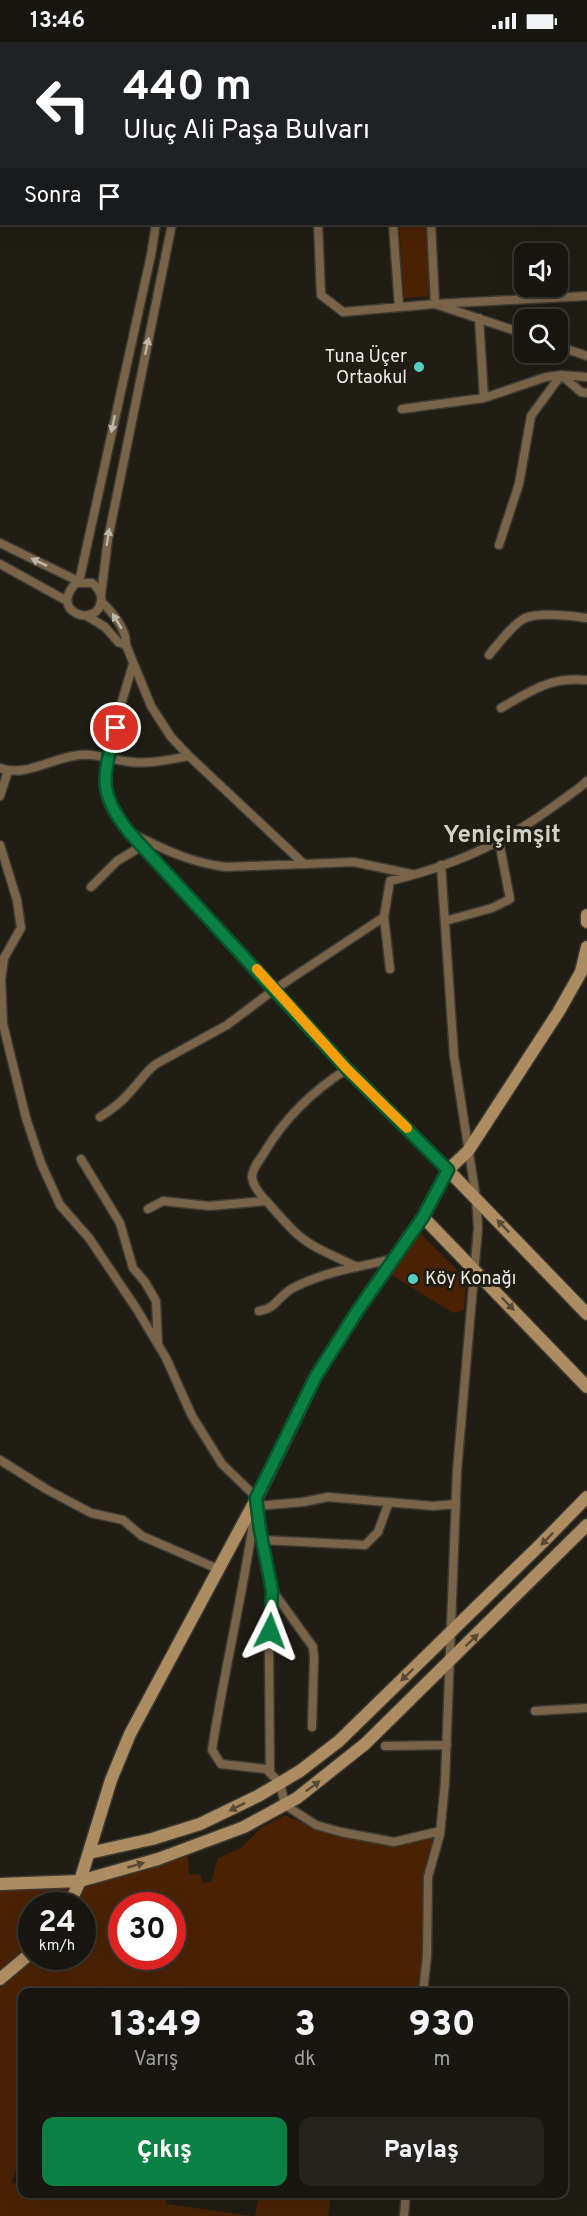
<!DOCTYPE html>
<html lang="tr">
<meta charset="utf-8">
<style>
:root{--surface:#181610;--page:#25231e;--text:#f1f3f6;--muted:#9f9f9f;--line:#363530;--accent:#0b8043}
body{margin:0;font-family:Overpass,sans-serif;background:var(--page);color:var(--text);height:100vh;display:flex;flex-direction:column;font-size:22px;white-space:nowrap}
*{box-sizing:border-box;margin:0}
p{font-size:20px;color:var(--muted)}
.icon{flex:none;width:33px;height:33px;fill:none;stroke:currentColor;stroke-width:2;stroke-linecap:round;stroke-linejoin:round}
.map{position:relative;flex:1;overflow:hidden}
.details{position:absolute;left:18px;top:1946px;width:550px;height:210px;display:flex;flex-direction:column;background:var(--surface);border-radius:12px;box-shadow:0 6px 24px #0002,0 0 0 2px var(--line)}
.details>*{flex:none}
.top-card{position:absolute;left:0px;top:0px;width:588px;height:183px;box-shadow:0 6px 24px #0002,0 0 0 2px var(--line);background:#202124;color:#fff;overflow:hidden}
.tools{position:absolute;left:514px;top:201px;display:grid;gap:12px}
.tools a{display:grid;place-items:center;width:54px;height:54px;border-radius:12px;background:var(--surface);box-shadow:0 6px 24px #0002,0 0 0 2px var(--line);font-size:30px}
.speed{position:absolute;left:18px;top:1850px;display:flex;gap:12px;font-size:30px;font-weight:700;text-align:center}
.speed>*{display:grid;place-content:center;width:78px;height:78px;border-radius:50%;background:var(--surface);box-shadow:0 6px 24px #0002,0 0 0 2px var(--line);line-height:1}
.speed small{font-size:15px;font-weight:400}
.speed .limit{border:9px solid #d22;background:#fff;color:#111}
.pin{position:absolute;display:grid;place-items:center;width:51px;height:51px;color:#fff;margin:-26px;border:3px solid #fff;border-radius:50%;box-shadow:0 2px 6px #0007}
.me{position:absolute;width:66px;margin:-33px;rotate:3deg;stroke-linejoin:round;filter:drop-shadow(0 0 4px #0008)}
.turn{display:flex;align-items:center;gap:21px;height:126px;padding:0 24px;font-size:27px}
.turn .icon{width:78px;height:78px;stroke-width:2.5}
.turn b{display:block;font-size:42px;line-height:51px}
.then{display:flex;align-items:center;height:57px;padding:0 24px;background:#0003;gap:12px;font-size:22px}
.eta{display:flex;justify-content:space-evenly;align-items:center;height:102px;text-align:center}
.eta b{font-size:36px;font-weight:800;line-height:42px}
.primary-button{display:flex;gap:12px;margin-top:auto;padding:12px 24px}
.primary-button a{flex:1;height:69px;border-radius:12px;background:var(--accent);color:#fff;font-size:24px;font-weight:800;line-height:69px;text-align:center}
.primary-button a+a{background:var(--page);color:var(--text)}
.status{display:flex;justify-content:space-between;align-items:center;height:42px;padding:0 30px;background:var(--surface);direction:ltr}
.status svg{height:16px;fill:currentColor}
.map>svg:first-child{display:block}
</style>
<div class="status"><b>13:46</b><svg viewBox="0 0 49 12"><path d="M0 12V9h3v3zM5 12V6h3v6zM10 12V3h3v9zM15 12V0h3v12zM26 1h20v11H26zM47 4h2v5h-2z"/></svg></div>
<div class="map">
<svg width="587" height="2174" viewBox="0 0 587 2174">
<rect width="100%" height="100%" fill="#201d15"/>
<path fill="#4a2203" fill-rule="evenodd" d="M399 182H426L431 254 404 256Z
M419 1190 466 1237 464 1268 453 1271 390 1232Z
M285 1773C311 1786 343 1798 373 1799 392 1800 414 1792 433 1796L422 1839 424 1864V1914L419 1950H22V2108L12 2141 22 2142V2151H167L166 2162 253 2174H0V1946L38 1914H82V1863H75L85 1844 188 1814 189 1833 200 1832 203 1841 211 1840 218 1816 241 1806 262 1785ZM122 1863H172V1914H122Z
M71 1843 63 1863H32L31 1903 0 1929V1847Z
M259 2151H331L328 2174H255Z"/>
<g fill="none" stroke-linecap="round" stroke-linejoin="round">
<g stroke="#3d3a32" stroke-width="11">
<path id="street" d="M199 2 205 0
M275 2V0
M290 2V0
M433 2V0
M495 2V0
M586 91H587
M0 129H2
M318 182 321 253 343 270 435 262 587 254
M393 182 399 265
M431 182 435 262 525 292
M479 276 484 356
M558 304 587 314
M402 367 484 356 546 335 561 333 587 335
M0 501 78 539
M499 503 519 442 531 374 561 333 581 350 587 351
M0 522 67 559
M78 539 77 541H92C97 545 102 550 101 558 99 588 45 570 78 539Z
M79 540 151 213 156 182
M101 553 108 497 172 182
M101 559C112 570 127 587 126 603L151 664 171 695 189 714 304 822
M87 574 105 585 118 600 126 603
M489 613C498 602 513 582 525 576 539 570 573 574 587 576
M133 622C124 655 99 723 107 755 110 768 121 780 129 790L347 1027 448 1128
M501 666C533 648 549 635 587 638
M0 726C24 735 49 718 73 714 93 710 104 716 124 719 145 723 168 718 189 714
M0 754 8 729
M135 793C165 808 192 821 226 825L354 820 411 832
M0 803 17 858 21 886 4 916 1 938 3 982 26 1076 41 1121 60 1163 89 1196 136 1266 166 1316 192 1374 222 1422 257 1456 260 1488 272 1548 269 1610 270 1731
M91 845 117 819 142 804
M384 875 390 927
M445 879 492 866 510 857 499 799
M347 1027C314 1048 284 1077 264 1111 260 1118 252 1126 252 1135 253 1145 262 1155 269 1162 278 1172 287 1183 297 1192 314 1207 337 1215 357 1225
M100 1075C111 1068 122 1060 130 1050 139 1041 145 1030 156 1022L227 983 275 947 384 875 390 839C435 828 479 812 518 788 539 776 559 760 579 746L587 739
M81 1117 120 1181 133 1226 145 1240 156 1259 158 1302
M148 1167 163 1159 209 1164 266 1159
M259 1269C276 1267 278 1254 293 1246 323 1230 361 1224 394 1217
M0 1418 46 1447 91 1471 123 1478 142 1494 218 1527
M257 1464 303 1460 328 1455 433 1464 456 1462
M255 1468C244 1549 224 1628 212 1708L221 1722 266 1727 280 1741 285 1763 316 1783 341 1790 394 1800 440 1789
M262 1498 365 1503 378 1490 389 1460
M272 1548 313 1605 314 1616 312 1685
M535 1669 587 1666
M385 1704 447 1703
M423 1950 427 1914 428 1835 440 1792 445 1740 457 1429 478 1186 476 1156 454 1014 441 823
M404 2174 406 2151"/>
</g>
<g stroke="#3d3a32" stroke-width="15">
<path id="secondary" d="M587 873V880
M448 1128 587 1272
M423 1175 587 1345
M89 1811 152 1797 200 1782 258 1754 300 1729 339 1699 542 1501 587 1455
M0 1842 80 1839 158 1817 244 1785 297 1756 365 1702 587 1483
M69 1863 80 1839 111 1738 130 1692 261 1448 316 1334 358 1268 423 1175 448 1128 468 1109 559 969 581 930 587 905
M0 1937 32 1910"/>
</g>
<use href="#street" stroke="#79644a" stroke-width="8"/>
<use href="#secondary" stroke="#ad8c62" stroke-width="12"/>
</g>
<defs><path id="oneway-solid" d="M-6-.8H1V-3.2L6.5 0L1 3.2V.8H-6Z" transform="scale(1.5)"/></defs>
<g fill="#bfb6a8">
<use href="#oneway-solid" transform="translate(147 304) rotate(-78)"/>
<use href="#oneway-solid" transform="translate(113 382) rotate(102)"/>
<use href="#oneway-solid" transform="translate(108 495) rotate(-81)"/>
<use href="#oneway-solid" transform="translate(39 520) rotate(-154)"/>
<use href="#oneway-solid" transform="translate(117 579) rotate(-121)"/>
</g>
<g fill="#584934">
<use href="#oneway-solid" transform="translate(503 1184) rotate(-134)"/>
<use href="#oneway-solid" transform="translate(508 1262) rotate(46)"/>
<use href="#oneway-solid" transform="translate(547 1497) rotate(134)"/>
<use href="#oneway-solid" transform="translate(472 1598) rotate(-44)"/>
<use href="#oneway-solid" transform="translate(407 1633) rotate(136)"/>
<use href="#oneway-solid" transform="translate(313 1744) rotate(-37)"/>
<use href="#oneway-solid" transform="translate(237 1765) rotate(153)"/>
<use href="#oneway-solid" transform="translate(136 1823) rotate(-16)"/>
</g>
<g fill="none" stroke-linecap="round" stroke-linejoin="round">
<g stroke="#07532c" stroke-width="15">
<path id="route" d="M116 686C103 734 97 750 129 790L347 1027 448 1128 423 1175 358 1268 316 1334 256 1456 260 1488 272 1548 270 1589"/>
</g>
<use href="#route" stroke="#0b8043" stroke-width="10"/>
<path stroke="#f59e0b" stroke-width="10" d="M257 927 347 1027 407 1086"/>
</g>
<g fill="#57cec1" stroke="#201d15" stroke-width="2">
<circle cx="419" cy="325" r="6"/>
<circle cx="413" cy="1237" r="6"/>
</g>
<g text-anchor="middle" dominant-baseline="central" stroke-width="6" stroke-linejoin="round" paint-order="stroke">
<g font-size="18" fill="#eeece6" stroke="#201d15" text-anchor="end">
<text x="407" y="315">Tuna Üçer<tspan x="407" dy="21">Ortaokul</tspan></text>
<text x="425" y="1237" text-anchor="start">Köy Konağı</text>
</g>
<g font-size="24" font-weight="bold" fill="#d4d0c4" stroke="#201d15">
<text x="502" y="794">Yeniçimşit</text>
</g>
</g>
</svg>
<div class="tools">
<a><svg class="icon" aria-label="sound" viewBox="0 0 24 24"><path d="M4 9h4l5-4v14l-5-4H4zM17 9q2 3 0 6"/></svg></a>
<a><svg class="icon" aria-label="search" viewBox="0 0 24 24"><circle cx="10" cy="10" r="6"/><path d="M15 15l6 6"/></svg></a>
</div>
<div class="speed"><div>24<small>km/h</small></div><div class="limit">30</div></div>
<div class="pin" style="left:116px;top:686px;background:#d93025"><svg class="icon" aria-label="arrive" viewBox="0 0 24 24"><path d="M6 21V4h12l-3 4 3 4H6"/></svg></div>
<svg class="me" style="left:270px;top:1589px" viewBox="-20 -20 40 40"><path d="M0-17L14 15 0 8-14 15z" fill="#0b8043" stroke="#fff" stroke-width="4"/></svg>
<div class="top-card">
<div class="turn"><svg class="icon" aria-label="left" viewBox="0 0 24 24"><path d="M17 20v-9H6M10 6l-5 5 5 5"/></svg><div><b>440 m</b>Uluç Ali Paşa Bulvarı</div></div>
<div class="then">Sonra<svg class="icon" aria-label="arrive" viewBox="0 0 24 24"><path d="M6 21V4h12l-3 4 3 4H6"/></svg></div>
</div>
<section class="details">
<div class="eta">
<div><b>13:49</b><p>Varış</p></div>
<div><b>3</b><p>dk</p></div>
<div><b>930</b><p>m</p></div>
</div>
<div class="primary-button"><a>Çıkış</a><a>Paylaş</a></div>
</section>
</div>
